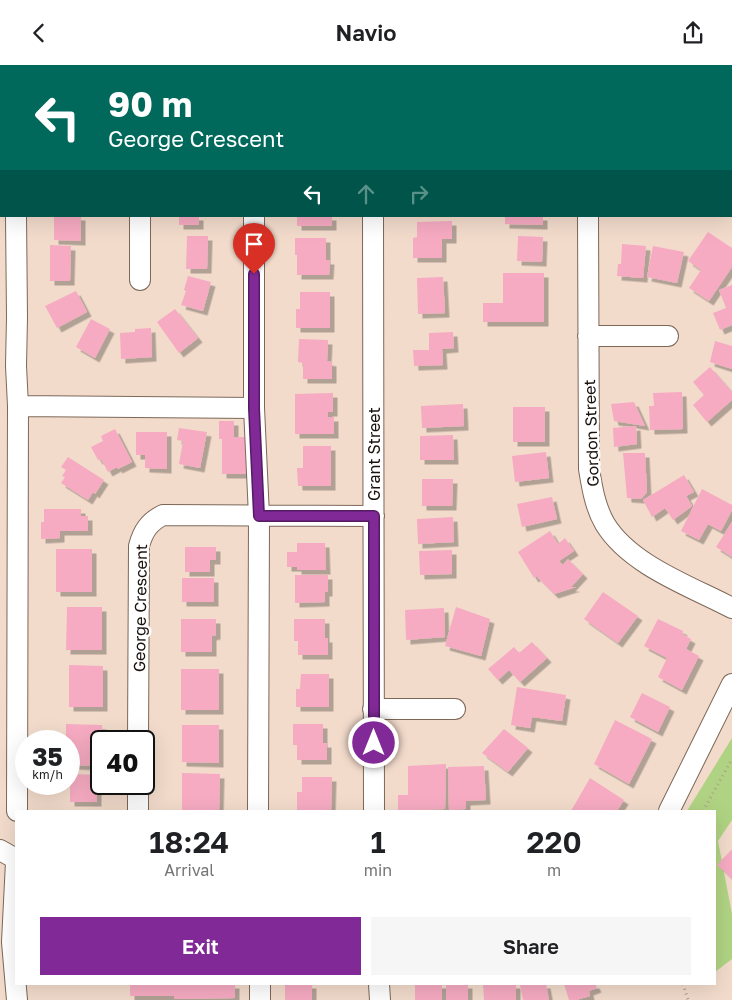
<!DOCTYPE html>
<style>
:root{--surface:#fff;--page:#f6f6f6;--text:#202124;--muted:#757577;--accent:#802997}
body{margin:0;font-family:"Golos Text",sans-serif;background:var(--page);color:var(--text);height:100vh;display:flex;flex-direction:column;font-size:19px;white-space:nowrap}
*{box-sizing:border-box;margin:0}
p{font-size:16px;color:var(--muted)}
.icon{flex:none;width:28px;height:28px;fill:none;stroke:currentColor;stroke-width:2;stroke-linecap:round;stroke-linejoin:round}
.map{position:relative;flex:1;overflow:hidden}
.drawer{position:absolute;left:15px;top:745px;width:701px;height:175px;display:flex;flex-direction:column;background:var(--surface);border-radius:0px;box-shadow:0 5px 20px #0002}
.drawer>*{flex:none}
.top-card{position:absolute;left:0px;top:0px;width:732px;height:152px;box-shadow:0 5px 20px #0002;background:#00695c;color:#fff;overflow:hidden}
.speed{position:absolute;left:15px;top:665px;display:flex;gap:10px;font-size:25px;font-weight:700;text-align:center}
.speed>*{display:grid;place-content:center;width:65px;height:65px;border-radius:50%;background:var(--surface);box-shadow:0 5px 20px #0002;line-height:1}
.speed small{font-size:12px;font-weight:400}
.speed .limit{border:2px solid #111;border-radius:8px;background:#fff;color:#111}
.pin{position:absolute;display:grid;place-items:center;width:42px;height:42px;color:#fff;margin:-51px -21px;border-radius:50% 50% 50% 0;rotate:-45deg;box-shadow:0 0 5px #0007}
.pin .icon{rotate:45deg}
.me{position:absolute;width:55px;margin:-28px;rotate:0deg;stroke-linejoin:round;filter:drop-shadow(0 0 4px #0008)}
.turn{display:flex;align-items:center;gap:18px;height:105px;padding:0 25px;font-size:22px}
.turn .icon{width:65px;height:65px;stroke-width:2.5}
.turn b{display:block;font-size:35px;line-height:42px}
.lanes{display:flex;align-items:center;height:48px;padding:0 25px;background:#0003;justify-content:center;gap:25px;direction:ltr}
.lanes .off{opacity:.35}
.eta{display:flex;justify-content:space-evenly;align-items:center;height:85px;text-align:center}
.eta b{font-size:30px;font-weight:600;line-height:35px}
.cta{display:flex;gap:10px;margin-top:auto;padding:10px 25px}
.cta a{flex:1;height:58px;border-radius:0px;background:var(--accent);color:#fff;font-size:20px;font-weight:600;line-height:58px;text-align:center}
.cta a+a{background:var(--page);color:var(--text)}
header{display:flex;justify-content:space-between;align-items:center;height:65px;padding:0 25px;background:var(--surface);font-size:22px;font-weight:600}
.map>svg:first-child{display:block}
</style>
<header><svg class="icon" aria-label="back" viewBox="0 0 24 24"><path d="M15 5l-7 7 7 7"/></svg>Navio<svg class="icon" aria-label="share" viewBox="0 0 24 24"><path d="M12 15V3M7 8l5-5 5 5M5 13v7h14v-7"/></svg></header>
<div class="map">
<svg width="732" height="935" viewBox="0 0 732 935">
<defs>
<filter id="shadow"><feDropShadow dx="4.5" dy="4.5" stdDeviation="0" flood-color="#0004"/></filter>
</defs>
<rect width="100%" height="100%" fill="#f2dbcb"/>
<path fill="#b0d383" d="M732 673V755L718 776 732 849V894L715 907V746H687Z"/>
<path fill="#f6abc2" filter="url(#shadow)" d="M54 151H81V176L54 175Z
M179 151H199V160H179Z
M297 151H332V161H297Z
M505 151H543V160L505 159Z
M452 156V174H442V193H413V173L417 172V157Z
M708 167 732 183V202L709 236 689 223 701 205 688 196Z
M187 171H208L207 204H186Z
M518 171 543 172 542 197 517 196Z
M295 173H326V195H330L329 210H297V190H295Z
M622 179 646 181 643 213 617 211 618 199H621Z
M50 180 71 181 70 216H50Z
M653 181 684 187 677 218 647 212Z
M503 208H544V257H483V238H503Z
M188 211 211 217 203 246 181 240 186 226 184 225Z
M443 212 445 248 418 249 417 213Z
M732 220V260L720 265 713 248 726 243 719 225Z
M76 226 87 247 57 263 45 241Z
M300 227H330V263H296V244H300Z
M175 244 198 273 179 288 157 257Z
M91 254 110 264 95 293 76 282Z
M151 263 152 292 121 294 120 268 135 267V264Z
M453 267 454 283 442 284 443 300 414 301 413 285H429V268Z
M299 274 328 275 327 296 332 297V314H303V298L298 297Z
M715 276 732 281V304L710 297Z
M710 302 732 327V335L707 357 693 340 704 330 693 317Z
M682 327 683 364 650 365 649 341H654L653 328Z
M333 328V347H328V352H334V369H295V329Z
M634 337 645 361 614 356 611 339Z
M463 339 464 361 422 363 421 341Z
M513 342H545V377H513Z
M219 356H234V372H247V409H222V374H219Z
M636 361 637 379 614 382 613 363Z
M179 363 207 367 200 403 179 399 183 376 177 375Z
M115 364 132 397 118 404 117 402 108 407 101 394 98 395 91 382 103 376 101 371Z
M136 367H167V404L145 403V390H136Z
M453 370 454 395H420V371Z
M303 381H331V421H298L297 403H303Z
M546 387 549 413 515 417 512 391Z
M623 388H645L647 427 641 434 627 433Z
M68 392 104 415 95 429 93 427 88 435 61 418 65 412 62 411 66 405 61 402Z
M684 410 694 427 686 431 692 441 673 455 665 443 652 452 643 435Z
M422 414H453L452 441H422Z
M702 424 732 440V445L721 466 708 459 699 475 681 466Z
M552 432 557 454 522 462 517 439Z
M44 444H81V451H88V466H60V473L41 474V457H44Z
M453 452 454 477 418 479 417 454Z
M732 457V492L716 482Z
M550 466 558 479 565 473 574 486 559 496 563 500 568 494 583 509 571 522H576L554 529 537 512 540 509 534 513 518 487Z
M297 478H325L326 505H297V502H287V487H297Z
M185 482H216V495H210V507H185Z
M56 484H92V527H56Z
M452 485V509L420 510 419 486Z
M295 510H328V527H325V537L295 538Z
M182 513H214V537H182Z
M603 527 638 551 618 578 584 554Z
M67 542H102V585H66Z
M456 542 490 554 481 591 445 581Z
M444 543 445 572 406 575 405 545Z
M181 554H216V570L212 571V587H181Z
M294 554H325V573H328V590H298V576H294Z
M658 554 683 566 682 569 691 574 686 584 699 591 682 625 658 612 667 593 644 581Z
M532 577 547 593 520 617 509 605 498 615 488 604 514 582 519 588Z
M69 600 103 601V642H69Z
M181 604H219V645H181Z
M301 609H329V642H296V624H300Z
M517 622 566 630 562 656 532 652 530 663 511 660Z
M642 628 670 642 658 667 630 652Z
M615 655 652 674 629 719 594 699Z
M66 659 102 660 101 701 69 700V676H66Z
M293 659H323V678H327V695H297V680H293Z
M182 660H219V698L182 697Z
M504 664 528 683 508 707 482 688Z
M446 699 445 744 398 746V730H408V701Z
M484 701 486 735 466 736V744L449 745 448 702Z
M182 708 220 709 219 746H182Z
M70 709 101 710 102 723H97V737H70Z
M302 712H332L331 746H297V727H302Z
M590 713 624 735 617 746H571Z
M732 784V814L717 800Z
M130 919H235V933L174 934V931H130Z
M285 919H312V935H285Z
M415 919H442V935H415Z
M446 919H468V935H446Z
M483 919H516V935H484Z
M524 919H546L549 935H523L520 920Z
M564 919H595L597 923 589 926 590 931 576 935H569Z"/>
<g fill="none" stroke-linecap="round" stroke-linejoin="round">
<g stroke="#7c6859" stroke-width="22">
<path id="minor" d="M111 0 112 1
M254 0V1
M373 0V1
M588 0V1
M55 1 57 0
M0 30 1 29
M731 45H732
M16 151 17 252 16 301 18 341 17 746
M140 151V215
M254 151V343L259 451 258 746
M373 151 374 746
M588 151 589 404C592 422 595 442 605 459 630 500 690 521 732 543
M588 271H668
M18 341 254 343
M373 644H455
M138 676 139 481C143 466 149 457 163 450L374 451
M138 746V719
M669 746 732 619
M0 785 16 794
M16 797 12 877 17 935
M260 919V935
M379 919 380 935"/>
</g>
<path stroke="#af9d90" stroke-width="3" stroke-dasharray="1 4" stroke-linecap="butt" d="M703 746 732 694
M683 919 688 935"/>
<use href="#minor" stroke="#fff" stroke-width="20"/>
</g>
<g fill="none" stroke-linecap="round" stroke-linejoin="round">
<g stroke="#531b62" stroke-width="12">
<path id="route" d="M254 209V343L259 451H374V678"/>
</g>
<use href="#route" stroke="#802997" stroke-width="9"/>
</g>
<g text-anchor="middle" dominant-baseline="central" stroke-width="5" stroke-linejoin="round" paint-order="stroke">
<g font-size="16" fill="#1a120d" stroke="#fff">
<text transform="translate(591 368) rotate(-92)">Gordon Street</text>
<text transform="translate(374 389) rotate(-90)">Grant Street</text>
<text transform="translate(140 543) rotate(-89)">George Crescent</text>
</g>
</g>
</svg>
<div class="speed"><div>35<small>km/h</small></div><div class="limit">40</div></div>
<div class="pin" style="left:254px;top:209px;background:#d93025"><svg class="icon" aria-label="arrive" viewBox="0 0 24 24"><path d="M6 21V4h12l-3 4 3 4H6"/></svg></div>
<svg class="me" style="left:374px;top:678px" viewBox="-20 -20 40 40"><circle r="17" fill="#802997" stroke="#fff" stroke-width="3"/><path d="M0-11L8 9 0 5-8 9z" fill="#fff"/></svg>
<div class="top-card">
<div class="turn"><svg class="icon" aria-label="left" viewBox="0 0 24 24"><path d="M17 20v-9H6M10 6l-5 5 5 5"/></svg><div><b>90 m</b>George Crescent</div></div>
<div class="lanes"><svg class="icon" aria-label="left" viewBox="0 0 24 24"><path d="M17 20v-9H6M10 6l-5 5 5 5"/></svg><svg class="icon off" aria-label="ahead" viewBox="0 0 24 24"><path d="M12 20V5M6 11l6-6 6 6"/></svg><svg class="icon off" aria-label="right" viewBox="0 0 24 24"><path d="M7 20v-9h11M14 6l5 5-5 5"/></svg></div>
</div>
<section class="drawer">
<div class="eta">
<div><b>18:24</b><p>Arrival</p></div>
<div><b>1</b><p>min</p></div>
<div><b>220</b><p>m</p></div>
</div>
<div class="cta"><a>Exit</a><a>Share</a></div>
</section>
</div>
